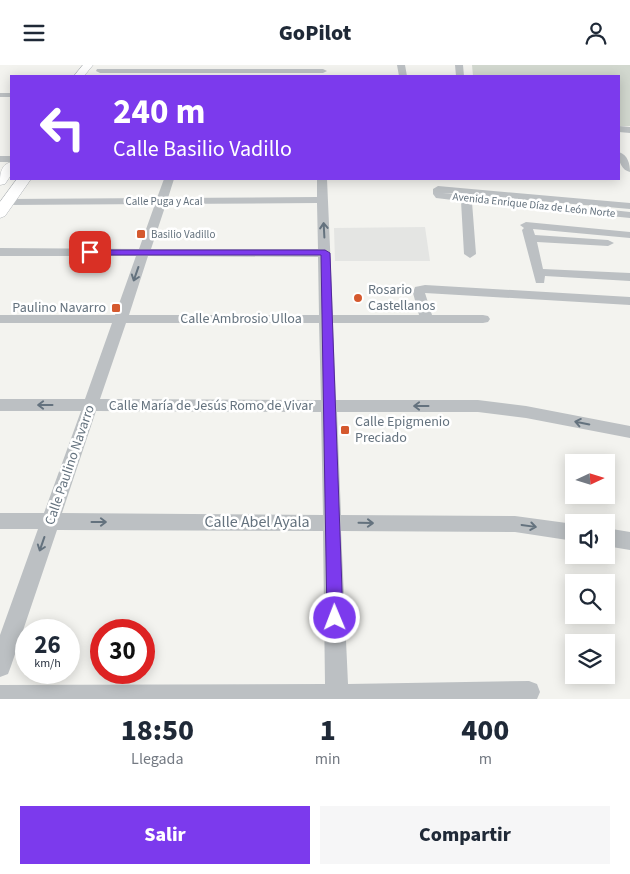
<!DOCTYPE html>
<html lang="es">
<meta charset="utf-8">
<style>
:root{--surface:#fff;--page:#f6f6f7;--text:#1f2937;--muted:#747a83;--accent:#7c3aed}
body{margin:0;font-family:"Source Sans 3",sans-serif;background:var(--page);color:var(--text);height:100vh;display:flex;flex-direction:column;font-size:19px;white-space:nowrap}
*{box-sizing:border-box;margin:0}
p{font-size:16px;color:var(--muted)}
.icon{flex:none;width:28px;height:28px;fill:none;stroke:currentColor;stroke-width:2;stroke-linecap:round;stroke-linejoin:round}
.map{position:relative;height:634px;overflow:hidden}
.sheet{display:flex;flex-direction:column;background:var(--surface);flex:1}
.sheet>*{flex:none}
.guide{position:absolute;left:10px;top:10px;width:610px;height:105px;border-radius:0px;box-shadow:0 2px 12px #0003;background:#7c3aed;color:#fff;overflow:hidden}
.needle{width:32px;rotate:86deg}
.tools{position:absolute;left:565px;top:389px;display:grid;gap:10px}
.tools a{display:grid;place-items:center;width:50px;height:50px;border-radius:0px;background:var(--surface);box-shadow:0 2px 12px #0003;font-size:25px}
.speed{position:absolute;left:15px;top:554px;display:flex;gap:10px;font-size:25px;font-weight:700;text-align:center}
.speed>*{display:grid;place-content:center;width:65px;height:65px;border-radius:50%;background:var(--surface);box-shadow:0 2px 12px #0003;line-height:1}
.speed small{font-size:12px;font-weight:400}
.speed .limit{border:8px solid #d22;background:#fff;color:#111}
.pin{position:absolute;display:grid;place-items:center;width:42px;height:42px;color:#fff;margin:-21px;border-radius:10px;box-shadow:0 2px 8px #0006}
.me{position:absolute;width:55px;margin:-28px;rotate:359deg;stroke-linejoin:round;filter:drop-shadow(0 0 4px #0008)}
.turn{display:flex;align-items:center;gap:18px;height:105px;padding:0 20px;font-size:22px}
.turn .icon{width:65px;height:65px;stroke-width:2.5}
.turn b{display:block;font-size:35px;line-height:42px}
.eta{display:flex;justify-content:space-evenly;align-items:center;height:85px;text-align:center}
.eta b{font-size:30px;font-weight:800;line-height:35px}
.cta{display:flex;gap:10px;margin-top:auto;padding:10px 20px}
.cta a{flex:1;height:58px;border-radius:0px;background:var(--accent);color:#fff;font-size:20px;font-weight:800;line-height:58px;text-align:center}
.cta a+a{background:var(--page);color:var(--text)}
header{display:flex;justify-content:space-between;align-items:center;height:65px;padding:0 20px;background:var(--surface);font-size:22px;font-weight:800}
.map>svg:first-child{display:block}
</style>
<header><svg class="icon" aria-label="menu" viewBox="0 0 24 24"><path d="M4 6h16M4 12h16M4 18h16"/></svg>GoPilot<svg class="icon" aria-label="person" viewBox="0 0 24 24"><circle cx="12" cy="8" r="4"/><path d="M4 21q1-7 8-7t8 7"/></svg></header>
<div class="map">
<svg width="630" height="634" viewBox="0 0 630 634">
<rect width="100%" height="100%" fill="#f3f3ef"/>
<path fill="#e4e5e3" d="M425 162 430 196H335L334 163Z"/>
<path fill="#d2d8cf" d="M472 0H630V61H619V11H473Z"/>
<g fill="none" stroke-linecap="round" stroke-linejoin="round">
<g stroke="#b1b5b9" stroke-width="1">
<path id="secondary" d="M83 0H93L84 11H74Z
M11 97V110L5 119 0 120C0 110 0 100 11 97Z
M17 114H31L5 151 0 153V137Z"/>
</g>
<path fill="#bcc0c3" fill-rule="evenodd" d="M397 0H405L407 11H399Z
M455 0H463L464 11H456Z
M97 4H323L327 6 323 8H100L96 6Z
M0 28H11V32H0Z
M619 61 630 62V68L619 67Z
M619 87C628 90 630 99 630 107 621 105 618 95 619 87Z
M0 91H11V97H0Z
M164 114H174L168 133 317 132V114H327L333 250H419L413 228 415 222 425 220 630 232V240L425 228 432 250H483L488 251 490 254 488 257 483 258H333L336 335H478L526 341 630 361V373L526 353 478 347H337L341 450 515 451 574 459V476L515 467 341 466 348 619 529 616 537 619 540 627 537 634H0V620L325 619 323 466 57 465 11 601 8 609 0 612V570L38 464H0V448H44L81 346H0V334H85L112 258H0V250H115L136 191H0V183L139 184 155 139 8 140 3 137 8 134 157 133ZM317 138 318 184H151L166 139ZM148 191 318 192 319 250H129ZM126 258H319L321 335 100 334ZM96 346 321 347 323 450 62 448Z
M438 121 630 138V144L472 130 630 147V153L472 137 476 189 470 193 464 189 461 136 436 133 433 129V124ZM443 128 461 129V130Z
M526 157 630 167V173L533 164 535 170 608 175 614 178 608 181 537 177 543 204 630 208V216L545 211 544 218H536L522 165 524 163 520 160Z
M606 463 630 467V485L606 481Z"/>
<use href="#secondary" fill="#fff" fill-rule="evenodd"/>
</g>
<defs><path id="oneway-shaft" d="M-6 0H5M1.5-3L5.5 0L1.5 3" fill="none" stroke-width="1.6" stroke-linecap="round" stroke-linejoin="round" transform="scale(1.25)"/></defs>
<g stroke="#64727e">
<use href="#oneway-shaft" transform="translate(324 165) rotate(-93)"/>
<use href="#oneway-shaft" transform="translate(136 209) rotate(109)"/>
<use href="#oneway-shaft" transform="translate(45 340) rotate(-180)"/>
<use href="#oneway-shaft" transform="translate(421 341) rotate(-180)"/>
<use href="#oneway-shaft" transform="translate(582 358) rotate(-169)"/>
<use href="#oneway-shaft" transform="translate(99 457)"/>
<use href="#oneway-shaft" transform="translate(366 458) rotate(1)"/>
<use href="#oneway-shaft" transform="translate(529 461) rotate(8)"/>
<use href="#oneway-shaft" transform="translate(42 479) rotate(109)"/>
</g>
<path fill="#7c3aed" stroke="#51269a" d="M86 185H325L330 188 343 553 340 559 335 561 329 559 327 553 321 190H90L85 187Z"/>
<g fill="#d5592e" stroke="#fff" stroke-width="2">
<rect x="136" y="164" width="10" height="10" rx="2.5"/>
<circle cx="358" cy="233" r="5"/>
<rect x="111" y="238" width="10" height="10" rx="2.5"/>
<rect x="340" y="360" width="10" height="10" rx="2.5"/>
</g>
<g text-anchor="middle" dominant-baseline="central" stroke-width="5" stroke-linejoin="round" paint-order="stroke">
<g font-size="11" fill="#64727e" stroke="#fff">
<text x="164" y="136">Calle Puga y Acal</text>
<text transform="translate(534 140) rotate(6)">Avenida Enrique Díaz de León Norte</text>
</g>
<g font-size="11" fill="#64727e" stroke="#fff" text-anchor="start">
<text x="151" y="169">Basilio Vadillo</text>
</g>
<g font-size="14" fill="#64727e" stroke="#fff" text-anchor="start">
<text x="368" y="225">Rosario<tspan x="368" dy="16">Castellanos</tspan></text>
<text x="106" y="243" text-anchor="end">Paulino Navarro</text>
<text x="355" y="357">Calle Epigmenio<tspan x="355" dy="16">Preciado</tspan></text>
</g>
<g font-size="14" fill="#64727e" stroke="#fff">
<text x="241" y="254">Calle Ambrosio Ulloa</text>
<text x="211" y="341">Calle María de Jesús Romo de Vivar</text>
<text transform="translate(70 400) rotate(-71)">Calle Paulino Navarro</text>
</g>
<g font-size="16" fill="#64727e" stroke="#fff">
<text x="257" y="457">Calle Abel Ayala</text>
</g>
</g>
</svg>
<div class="tools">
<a><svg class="needle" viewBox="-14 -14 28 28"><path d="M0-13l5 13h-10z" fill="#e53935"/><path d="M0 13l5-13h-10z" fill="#747a83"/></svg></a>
<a><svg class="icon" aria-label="sound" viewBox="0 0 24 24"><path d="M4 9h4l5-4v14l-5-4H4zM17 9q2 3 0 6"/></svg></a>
<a><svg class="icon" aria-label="search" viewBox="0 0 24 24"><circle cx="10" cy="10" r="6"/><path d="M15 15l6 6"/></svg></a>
<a><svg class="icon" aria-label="layers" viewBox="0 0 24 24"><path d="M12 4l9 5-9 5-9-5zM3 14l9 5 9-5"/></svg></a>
</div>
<div class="speed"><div>26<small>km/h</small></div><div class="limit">30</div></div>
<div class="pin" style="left:90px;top:187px;background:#d93025"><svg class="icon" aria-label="arrive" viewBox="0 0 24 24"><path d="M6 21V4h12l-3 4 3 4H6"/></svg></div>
<svg class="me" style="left:335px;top:553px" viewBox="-20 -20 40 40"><circle r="17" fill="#7c3aed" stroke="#fff" stroke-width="3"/><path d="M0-11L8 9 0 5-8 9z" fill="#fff"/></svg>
<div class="guide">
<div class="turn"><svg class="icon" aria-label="left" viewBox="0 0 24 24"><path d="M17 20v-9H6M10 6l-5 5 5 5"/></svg><div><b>240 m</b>Calle Basilio Vadillo</div></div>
</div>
</div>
<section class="sheet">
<div class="eta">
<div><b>18:50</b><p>Llegada</p></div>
<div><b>1</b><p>min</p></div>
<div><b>400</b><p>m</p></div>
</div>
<div class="cta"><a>Salir</a><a>Compartir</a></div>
</section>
